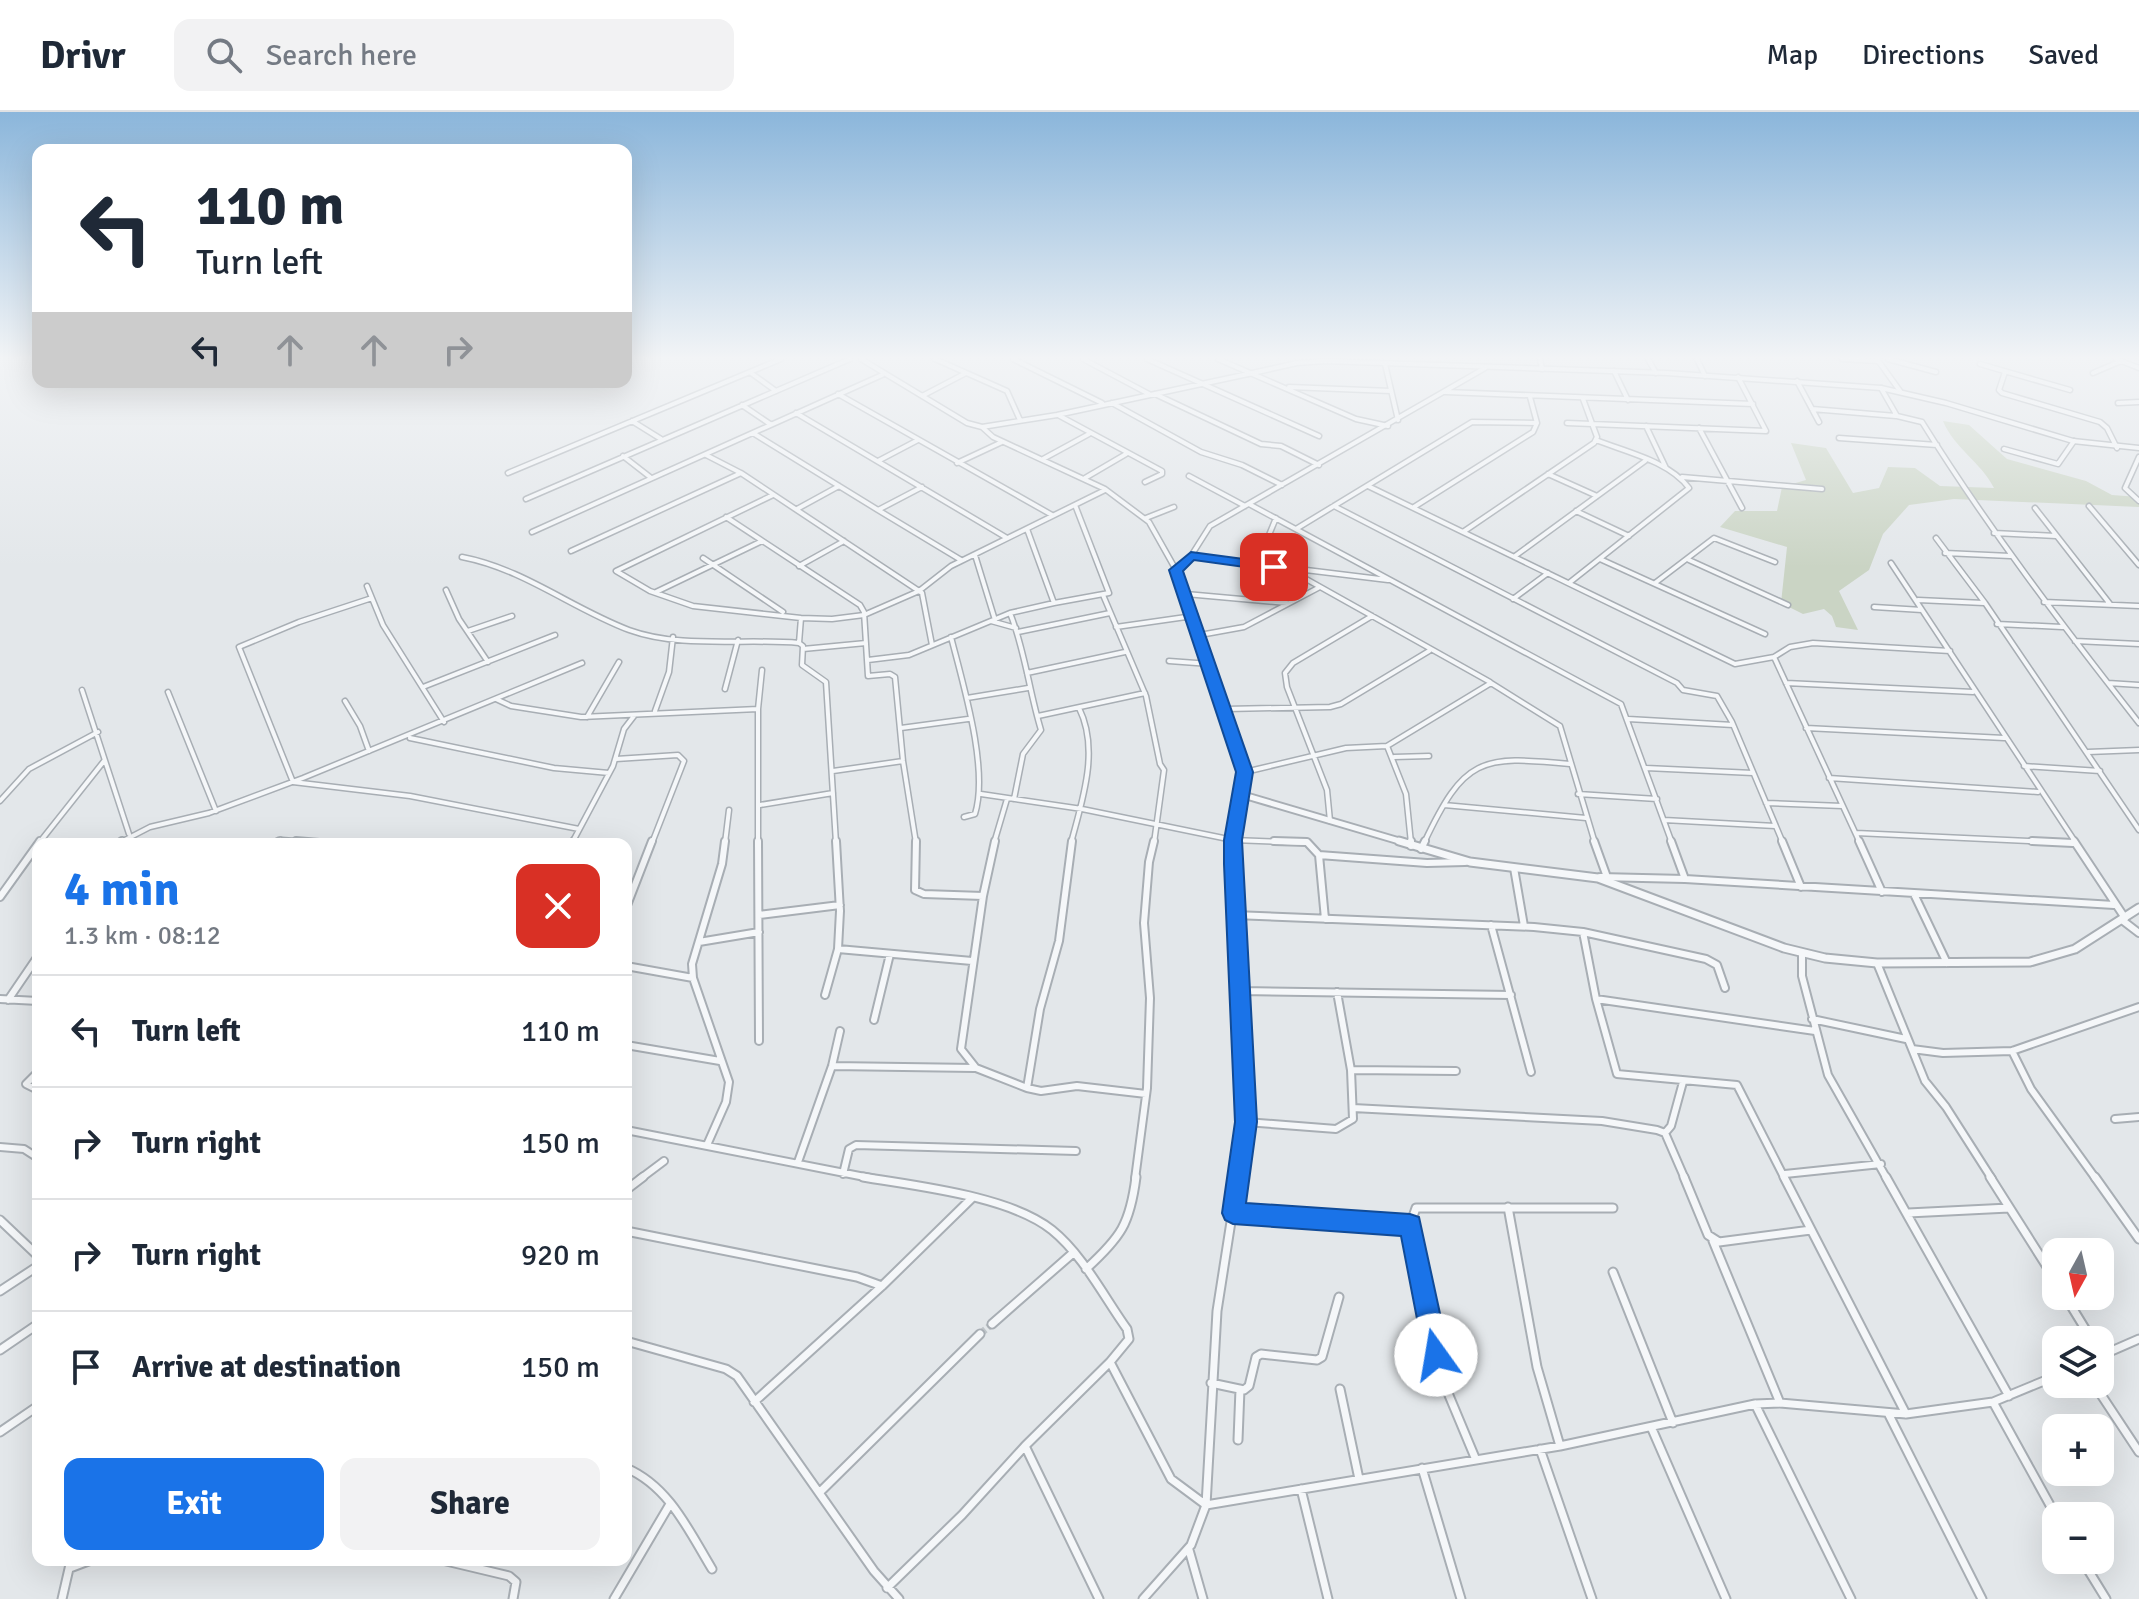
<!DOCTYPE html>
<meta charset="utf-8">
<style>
:root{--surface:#fff;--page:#f2f2f3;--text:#1f2937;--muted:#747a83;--line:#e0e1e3;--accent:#1a73e8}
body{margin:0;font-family:Signika,sans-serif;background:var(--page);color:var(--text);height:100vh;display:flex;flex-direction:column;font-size:30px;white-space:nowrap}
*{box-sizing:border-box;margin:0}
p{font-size:26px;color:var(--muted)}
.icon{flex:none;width:44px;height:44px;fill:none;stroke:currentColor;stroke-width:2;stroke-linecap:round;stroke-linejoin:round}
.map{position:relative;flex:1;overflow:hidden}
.panel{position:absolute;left:32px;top:726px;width:600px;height:728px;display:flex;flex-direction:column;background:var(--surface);border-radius:16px;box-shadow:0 8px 32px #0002}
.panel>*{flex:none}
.guide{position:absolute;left:32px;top:32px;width:600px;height:244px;border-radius:16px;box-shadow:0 8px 32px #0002;background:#fff;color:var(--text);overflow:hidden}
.needle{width:52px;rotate:188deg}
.tools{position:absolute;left:2042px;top:1126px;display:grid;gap:16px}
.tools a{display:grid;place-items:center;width:72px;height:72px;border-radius:16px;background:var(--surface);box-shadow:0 8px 32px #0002;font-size:40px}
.pin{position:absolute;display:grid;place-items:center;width:68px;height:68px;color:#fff;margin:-34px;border-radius:16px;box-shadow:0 4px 12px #0006}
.me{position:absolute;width:88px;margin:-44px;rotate:347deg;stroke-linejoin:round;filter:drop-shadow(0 0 6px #0008)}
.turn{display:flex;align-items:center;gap:28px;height:168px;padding:0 32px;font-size:36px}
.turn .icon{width:104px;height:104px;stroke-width:2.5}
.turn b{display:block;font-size:56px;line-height:68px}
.lanes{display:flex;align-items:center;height:76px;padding:0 32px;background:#0003;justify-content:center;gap:40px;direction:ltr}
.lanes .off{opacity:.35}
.round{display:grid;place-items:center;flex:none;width:84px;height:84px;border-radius:16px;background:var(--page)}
.overview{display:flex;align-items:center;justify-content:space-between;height:136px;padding:0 32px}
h1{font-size:48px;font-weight:700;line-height:60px;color:var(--accent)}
.action{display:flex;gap:16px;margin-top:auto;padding:16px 32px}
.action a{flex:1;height:92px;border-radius:16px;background:var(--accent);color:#fff;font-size:32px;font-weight:700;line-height:92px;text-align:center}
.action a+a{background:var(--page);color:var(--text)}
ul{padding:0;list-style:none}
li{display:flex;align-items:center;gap:24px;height:112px;padding:0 32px;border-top:2px solid var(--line)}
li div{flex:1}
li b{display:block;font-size:30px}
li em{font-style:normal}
header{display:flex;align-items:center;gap:48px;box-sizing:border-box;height:112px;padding:0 40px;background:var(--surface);border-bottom:2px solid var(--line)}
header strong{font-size:38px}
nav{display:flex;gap:44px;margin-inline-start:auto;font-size:28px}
.search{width:560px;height:72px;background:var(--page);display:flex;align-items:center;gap:20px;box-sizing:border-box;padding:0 28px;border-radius:16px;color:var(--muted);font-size:30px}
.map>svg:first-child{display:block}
</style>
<header>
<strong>Drivr</strong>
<div class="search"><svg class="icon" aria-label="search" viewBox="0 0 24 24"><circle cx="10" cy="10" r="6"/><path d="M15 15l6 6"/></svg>Search here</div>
<nav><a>Map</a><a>Directions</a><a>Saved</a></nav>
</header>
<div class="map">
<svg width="2139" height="1487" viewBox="0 0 2139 1487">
<rect width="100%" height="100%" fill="#e3e7ea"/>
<path fill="#cad4c4" d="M1943 309 1969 313 2007 347 2086 369 2112 383 2139 385V395L1954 387 1909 393 1883 422 1869 458 1839 479 1858 518 1836 515 1832 504 1824 497 1803 502 1781 491 1787 435 1720 415 1735 399H1777L1782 375 1806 368 1791 331 1826 336 1853 381 1879 376 1888 355 1915 356 1940 374 1994 376C1981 350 1954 336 1943 309Z"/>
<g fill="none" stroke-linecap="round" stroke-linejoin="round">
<path stroke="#bec4c8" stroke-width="7" stroke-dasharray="7 3" stroke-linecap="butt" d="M980 1222 992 1212"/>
<g stroke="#a8aeb4" stroke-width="7">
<path id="minor-far2" d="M861 247 967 311 982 315 1057 303 1248 262
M935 247 1007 279 1020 308
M1013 247 1102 291
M1083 247 1149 282
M1147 247 1319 324
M1218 247 1356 307 1388 314
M1540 247 1542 257
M1648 247 1656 261
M1697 247 1705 264
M1842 247 1878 249
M1877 247 1900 279
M1888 247 1936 260
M2116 247 2139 256
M1385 252 1398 308
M1980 252 2070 278
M1614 259 1628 288
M2005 260 1999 278 2002 281 2100 310 2107 316 2117 336
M751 261 776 279
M2093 261 2121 249
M1797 269 1819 310
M1289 275 1391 279
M1881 276 1897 304 1922 310C1988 416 2062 513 2139 611
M1446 280 1753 292
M838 282 1052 403
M1155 282 1261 332 1281 334 1319 353
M922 284 966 261
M1112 291 1201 340 1242 353 1282 373
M2118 291 2139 290
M742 293 770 312
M1812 297 1896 304
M796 301 1007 426
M1058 303 1162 359V362L1145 370
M632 309 661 327
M1567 311 1766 319 1738 265
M1646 314 1666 356
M982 315 993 325 1105 377 1149 410 1176 458 1245 660 1233 731
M1699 316 1742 396
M753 321 878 398
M1839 326 1937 333
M2004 337 2058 352 2074 329
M623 344 650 365
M1043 347 1089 322
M878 349 918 328
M957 351 1002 330
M508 361 781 247
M741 361 922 481 932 533
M1548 362 1597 384
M1189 364 1245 394
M1682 365 1822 377
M1085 366 1126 342
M1368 374 1735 552 1774 545 1790 535 1813 531 1950 539
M922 375 878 398 961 448
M773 383 616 459 650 479 693 494 801 506 832 507 864 503 919 479 951 454 1105 378
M526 387 850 247
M1249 392 1621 592 1672 731
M1334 394 1677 571 1683 578 1717 584 1732 610 1783 731
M2089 394 2139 453
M1414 395 1533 320 1537 311 1530 285
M2035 396 2110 492
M797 397 839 374
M1576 399 1629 424
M726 405 860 493 864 500 868 564 890 562 895 565 903 649 916 731
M1146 406 1174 395
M1027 417 1054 491 1109 481 1075 393
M1296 417 1472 310 1537 311
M532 420 882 263
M1463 420 1594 331 1597 325 1583 287
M1994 421 2056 424
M1936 426 1985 491 2139 718
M571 439 741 361 706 343
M1945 441 2010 444
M975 443 995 508
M1191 444 1388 468
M1515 444 1645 349
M462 445C524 457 571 496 629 518 681 537 744 526 799 531
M703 446 783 500
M1600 447 1765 522
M1689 448 1788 493
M1891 451 2076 731
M1257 452 1276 406
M799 454 844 429
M1176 458 1191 444 1210 414 1485 256
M1290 458 1490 570
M1569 471 1689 376C1669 349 1626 340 1596 328
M1655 471 1714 426 1775 450
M367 474 383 513 444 610
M446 478 459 507 488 550
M656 480 762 429
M1186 482 1287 491
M1103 483 1146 584 1160 652 1164 658 1154 731
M372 486 299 510 239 535 293 670 410 684 579 717
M1513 487 1548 461
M1918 488 1984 491
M2044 490 2139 494
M1874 495 1922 498
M1010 501C1025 538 1029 579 1041 618L1023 642 1014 687
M801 506 799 531 803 534 802 553 826 570 836 731
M991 509 1016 516
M1997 512 2062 515
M1116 515 1193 504
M468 519 512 504
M1018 520 1110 501
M1200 523 1244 515 1318 476
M951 525C963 572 989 657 975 702L964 705
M2075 529 2139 532
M803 537 866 531
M1774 545 1860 731
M868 548 909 543 1010 501 1054 491
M1169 549 1210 552
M1027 561 1125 540
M1786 571 1973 580
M2108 571 2139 573
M423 575 555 523
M725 577 738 528
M82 578 129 722
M168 580 216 699
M967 586 1028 576
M496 587 511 594 581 605 758 597
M345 589 360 614 369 639
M1226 597 1330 595 1341 592 1429 539
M655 599 669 560 673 525
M1038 604 1145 581
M587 605 619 550
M1628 607 1733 613
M901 616 968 607
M1806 616 2004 626
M410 626 554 656 609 661
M1387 634 1406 682 1411 731
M2088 640 2139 638
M1394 645 1429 644
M616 647 678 643 684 649 652 731
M2024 654 2100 659
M1646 656 1753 661
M833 659 903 649
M1245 660 1346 636 1387 634 1491 571 1560 614 1595 731
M1829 666 2038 680
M981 682 1082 697 1233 728 1308 731
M1578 682 1657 687
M0 689 29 657 98 620
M1766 691 1842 694
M760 693 833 681
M1444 693 1586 706
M1664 708 1775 714
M1330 709 1327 678 1287 575 1285 561 1293 551 1372 504
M1856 721 2073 731
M39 731 104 649
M119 731 150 715 209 701 303 666 582 551
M276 731 282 728 320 731
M572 731 613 654 624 617 634 604
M725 731 729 698
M758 731V597L762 558
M994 731 1007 687
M1071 731C1082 689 1100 638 1079 596
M1424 731C1464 646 1480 643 1570 652"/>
</g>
<g stroke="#a8aeb4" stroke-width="10">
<path id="minor-far1" d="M296 729 331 732
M758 729 759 929
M916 729 915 778 924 782 983 784
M995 729 983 784 961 937 976 956 1027 976
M1072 729 1059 829 1040 897 1027 976 1041 979 1077 974 1146 982
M1233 729 1246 1010 1237 1067
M1274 729 1307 730 1319 743 1325 807
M1411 729V734
M1594 729 1607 765
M1671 729 1685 767
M1782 729 1801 775
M1859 729 1882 780
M2032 729 2073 731
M2074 729 2125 806
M38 732 40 729
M118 732 122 729
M274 732 280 729
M572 732 574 729
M1421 737 1425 729
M1319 743 1427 751 1465 750
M1514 756 1524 814
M1600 765 1685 767 2114 793
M1914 782 1947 851
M0 785 38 732
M626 796 652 729
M759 803 840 793
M1234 803 1534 815 1583 820 1706 847 1717 853 1725 876
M2122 808 2139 821
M1491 813 1531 960
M1583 820 1596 887 1617 962 1737 973 1785 1067
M699 830 759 820
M838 837 972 849
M1802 842V864L1828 963 1887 1067
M1877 851 1925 969 1946 995 1992 1067
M626 854 693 866
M1242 879 1511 883
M825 883 838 837 840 799 836 729
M0 887 38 889
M1596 887 1815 919
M8 888 38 844
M1812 907 1906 927
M874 908 890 842
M626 933 720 949
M1912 937 1943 941 2012 939 2139 895
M2012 939 2031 977 2096 1067
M832 954 975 956
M1351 958 1456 959
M38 960 26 972 38 978
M1353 996 1602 1009 1657 1018 1665 1021 1685 1067
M2115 1007 2139 1005
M1246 1010 1336 1017 1353 1007 1351 958 1337 880
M626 1018 875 1067
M1665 1021 1671 1014 1683 970
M707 1033 726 990 729 970 693 866 692 852 722 752 725 729
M0 1035 24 1037 38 1046
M798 1050 832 954 840 919
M843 1062 849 1037 856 1033 1076 1039
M1785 1062 1881 1052
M640 1067 664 1049
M1135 1067 1147 976 1150 886 1144 811 1149 750 1154 729"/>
</g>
<g stroke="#a8aeb4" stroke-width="11">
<path id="minor" d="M863 1065C916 1074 1010 1084 1052 1118 1083 1143 1104 1185 1127 1217L1129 1227 1110 1250 1171 1367 1206 1393 1560 1334 1755 1292 1780 1291 1906 1302 1993 1290 2056 1264
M1684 1065 1708 1123 1719 1130 1811 1118
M1784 1065 1906 1302
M1886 1065 2009 1284
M1990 1065 2056 1169
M2095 1065 2139 1127
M626 1078 643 1065
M1508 1095 1537 1255 1560 1334
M1233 1101 1410 1113
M1908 1101 2009 1096
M0 1108 38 1144
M626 1119 857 1165 882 1174
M1713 1129 1780 1291
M1086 1157C1121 1125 1130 1112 1136 1065
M1613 1160 1673 1311
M0 1179 38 1154
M2065 1184 2092 1228
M992 1212 1073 1141
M626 1229 726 1257 737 1264 874 1459 899 1487
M0 1238 38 1212
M2100 1244 2139 1227
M1211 1271 1244 1278 1249 1274 1256 1245 1261 1242 1317 1248 1322 1245 1339 1185
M2094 1272 2139 1340
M1340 1277 1359 1367
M754 1290 882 1174 972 1086
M1993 1290 2056 1404
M1755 1292 1851 1487
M1888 1301 1982 1487
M1652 1317 1726 1487
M0 1320 38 1294
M1238 1328 1240 1277
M1540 1337 1592 1487
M1476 1348 1443 1269 1410 1113 1416 1096H1613
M626 1356C669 1374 689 1419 712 1457
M1422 1356 1461 1487
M1301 1377 1328 1487
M820 1380 980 1222
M1189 1438 1203 1487
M442 1448 509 1464 516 1470 513 1487
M2082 1448 2106 1487
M70 1456 91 1448
M887 1476 962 1403 1025 1334
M62 1487 71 1448
M614 1487 670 1392
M1099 1487 1025 1334 1110 1250
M1143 1487 1191 1433 1206 1393 1217 1199 1238 1065"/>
</g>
<g stroke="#a8aeb4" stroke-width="7">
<path id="tertiary-far2" d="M1248 262 1297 251 1325 249 1667 261 1881 276 1946 291 2073 329 2139 336
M2139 345 2125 376 2139 389"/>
</g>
<g stroke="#a8aeb4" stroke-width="9">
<path id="tertiary-far1" d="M1240 682 1406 731"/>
</g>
<g stroke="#a8aeb4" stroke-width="11">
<path id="tertiary" d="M1399 729 1470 750 1598 766 1784 836 1825 846 1877 851 2030 850 2075 837 2139 796"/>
</g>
<use href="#minor-far2" stroke="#f5f7f9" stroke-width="4"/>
<use href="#minor-far1" stroke="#f5f7f9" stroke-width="6"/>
<use href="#minor" stroke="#f5f7f9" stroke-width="7"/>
<use href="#tertiary-far2" stroke="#f5f7f9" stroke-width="4"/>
<use href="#tertiary-far1" stroke="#f5f7f9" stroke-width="5"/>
<use href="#tertiary" stroke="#f5f7f9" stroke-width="7"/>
</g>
<linearGradient id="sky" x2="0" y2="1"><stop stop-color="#8bb6db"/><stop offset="0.54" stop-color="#f2f4f6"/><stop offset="1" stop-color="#f2f4f6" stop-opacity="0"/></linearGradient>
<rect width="2139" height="455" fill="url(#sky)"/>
<path fill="#1a73e8" stroke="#114b97" stroke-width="2" d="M1191 440 1274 451 1281 455 1274 459 1194 448 1183 459 1253 660 1242 728 1257 1010 1246 1091 1410 1102 1419 1105 1449 1243 1445 1252 1436 1255 1427 1252 1424 1243 1401 1124 1233 1112 1225 1108 1222 1101 1235 1010 1224 752V728L1236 660 1169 458Z"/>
</svg>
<div class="tools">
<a><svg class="needle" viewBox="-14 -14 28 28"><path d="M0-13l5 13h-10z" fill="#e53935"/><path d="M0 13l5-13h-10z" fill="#747a83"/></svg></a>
<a><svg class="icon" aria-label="layers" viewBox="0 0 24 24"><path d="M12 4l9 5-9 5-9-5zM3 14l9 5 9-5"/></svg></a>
<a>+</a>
<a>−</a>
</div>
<div class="pin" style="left:1274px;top:455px;background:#d93025"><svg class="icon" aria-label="arrive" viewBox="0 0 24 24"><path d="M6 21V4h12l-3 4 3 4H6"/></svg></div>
<svg class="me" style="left:1436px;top:1243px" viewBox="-20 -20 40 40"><circle r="19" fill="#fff"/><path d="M0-13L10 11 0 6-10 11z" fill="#1a73e8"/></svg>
<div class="guide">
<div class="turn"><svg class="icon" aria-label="left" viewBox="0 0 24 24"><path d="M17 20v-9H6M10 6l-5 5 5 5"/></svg><div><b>110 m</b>Turn left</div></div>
<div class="lanes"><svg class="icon" aria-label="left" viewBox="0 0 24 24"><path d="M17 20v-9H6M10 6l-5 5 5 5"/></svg><svg class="icon off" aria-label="ahead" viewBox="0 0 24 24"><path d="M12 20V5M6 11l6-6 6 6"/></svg><svg class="icon off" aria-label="ahead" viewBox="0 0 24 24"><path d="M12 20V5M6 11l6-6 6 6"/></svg><svg class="icon off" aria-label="right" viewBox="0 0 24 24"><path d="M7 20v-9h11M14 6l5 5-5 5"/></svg></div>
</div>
<section class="panel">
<div class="overview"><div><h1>4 min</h1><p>1.3 km · 08:12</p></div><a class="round" style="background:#d93025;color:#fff"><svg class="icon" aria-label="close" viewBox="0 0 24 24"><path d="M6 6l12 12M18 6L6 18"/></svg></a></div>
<ul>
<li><svg class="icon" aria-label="left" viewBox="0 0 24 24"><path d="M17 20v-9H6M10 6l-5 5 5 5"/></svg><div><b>Turn left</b></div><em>110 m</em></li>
<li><svg class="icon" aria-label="right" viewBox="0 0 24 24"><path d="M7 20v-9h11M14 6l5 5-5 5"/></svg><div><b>Turn right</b></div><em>150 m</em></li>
<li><svg class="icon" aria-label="right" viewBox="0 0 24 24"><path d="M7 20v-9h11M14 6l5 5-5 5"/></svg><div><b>Turn right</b></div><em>920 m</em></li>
<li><svg class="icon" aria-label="arrive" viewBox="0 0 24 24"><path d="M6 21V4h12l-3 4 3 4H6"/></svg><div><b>Arrive at destination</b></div><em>150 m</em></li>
</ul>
<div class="action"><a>Exit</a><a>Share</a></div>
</section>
</div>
